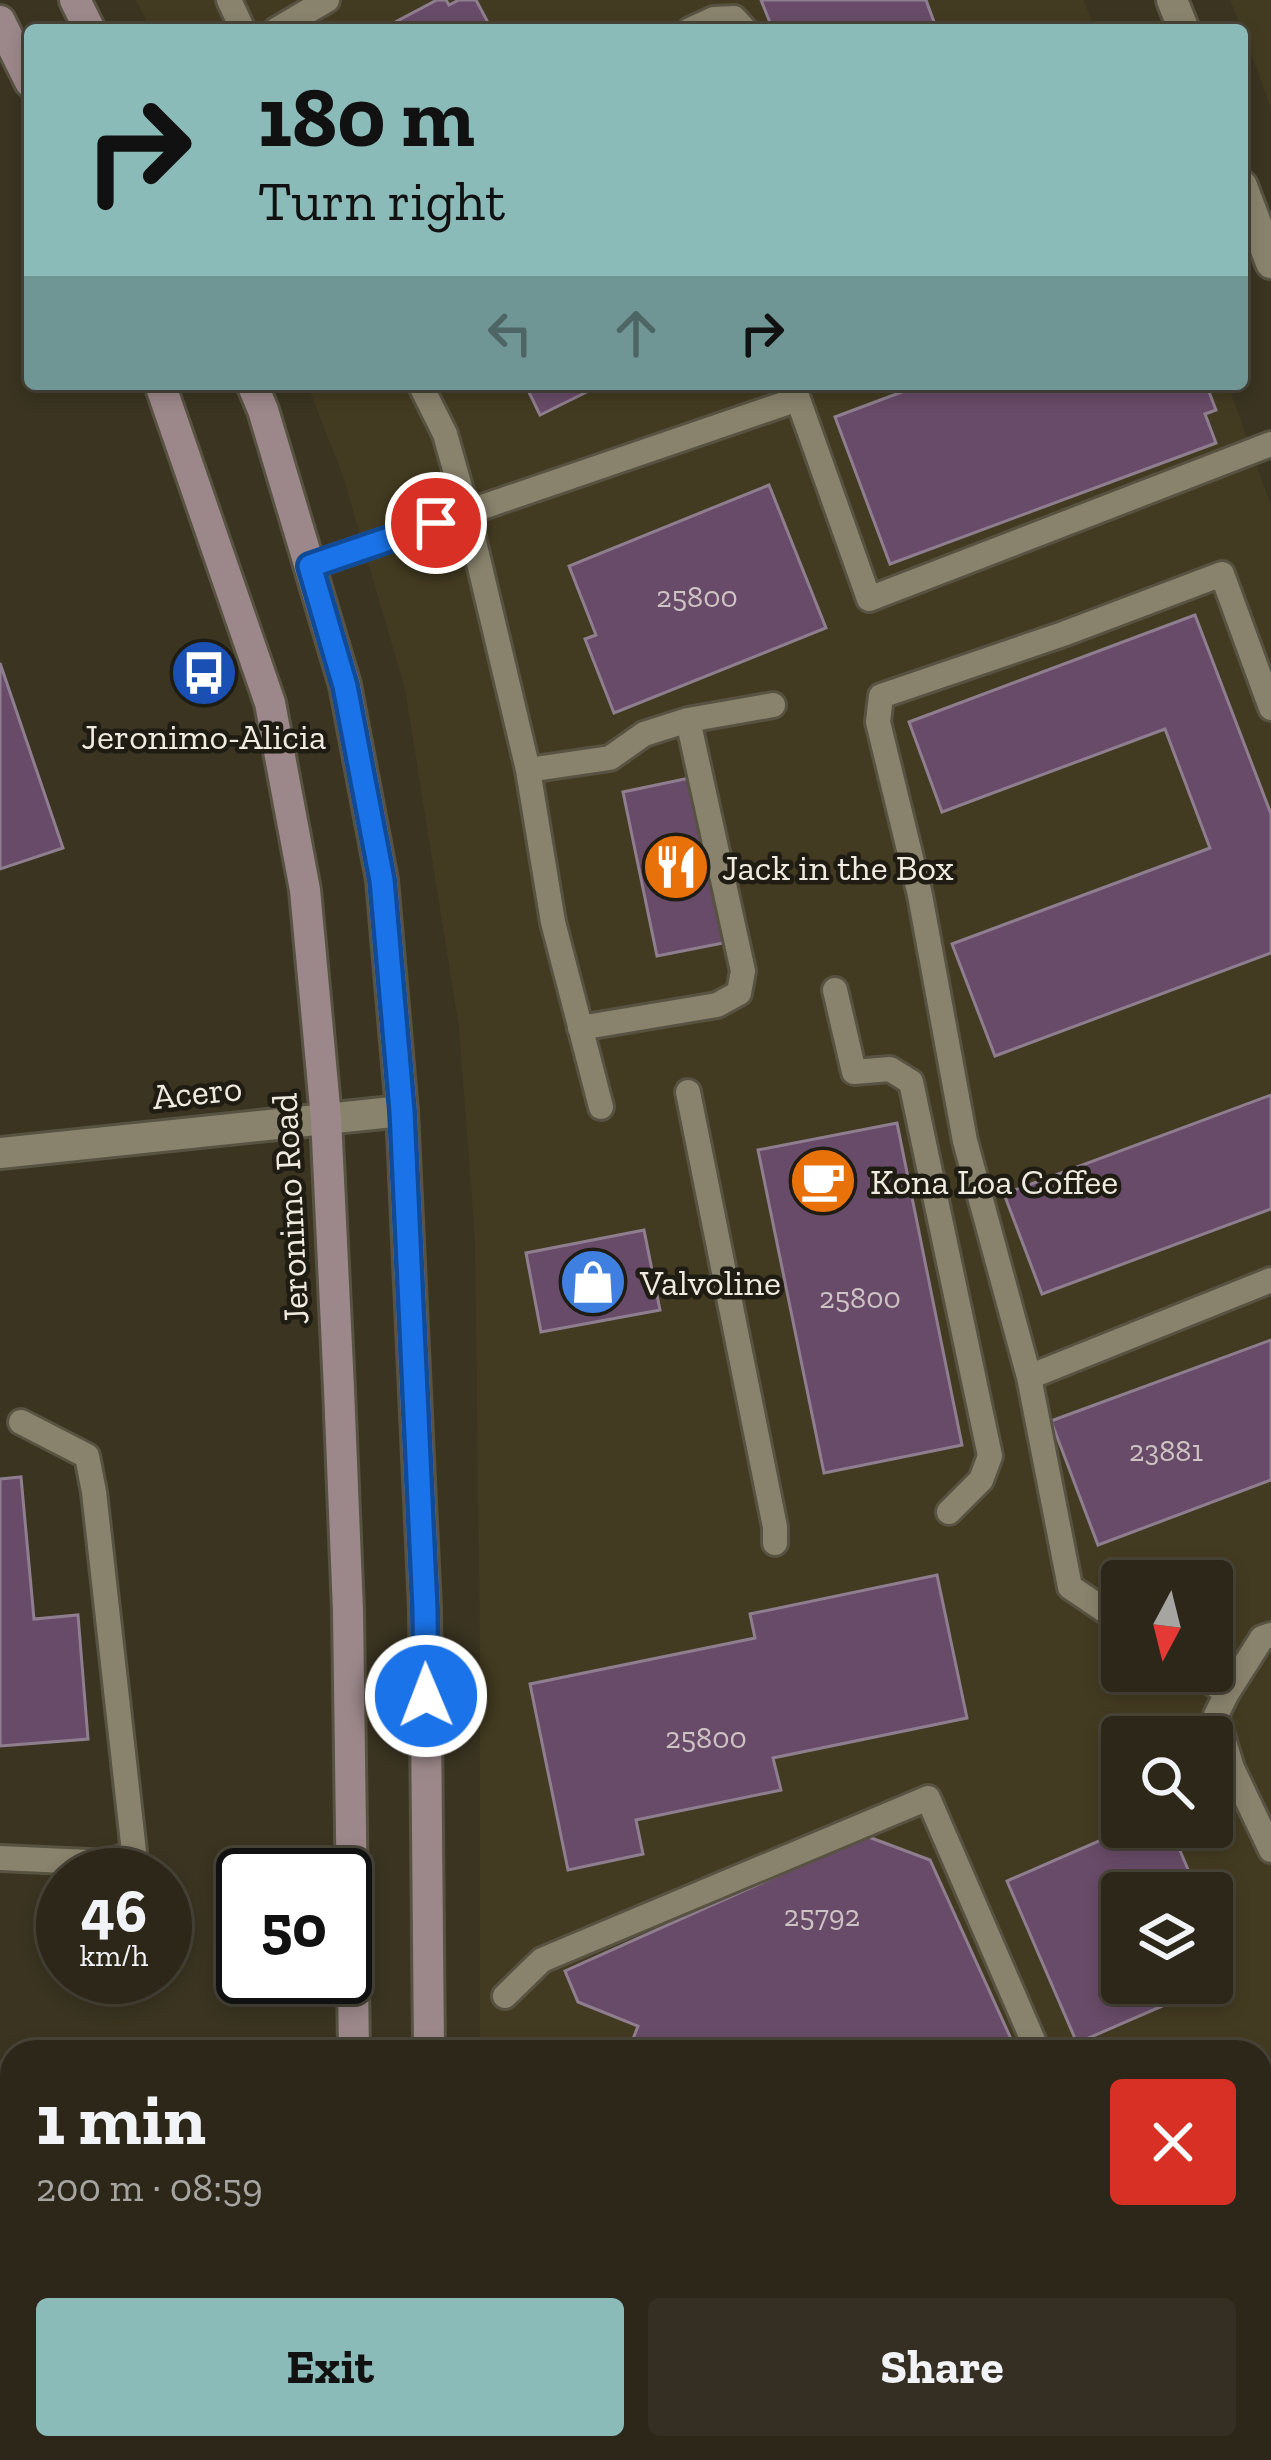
<!DOCTYPE html>
<meta charset="utf-8">
<style>
:root{--surface:#2c2719;--page:#342f22;--text:#f1f3f6;--muted:#a6a5a2;--line:#484438;--accent:#8bbbb9}
body{margin:0;font-family:"Zilla Slab",serif;background:var(--page);color:var(--text);height:100vh;display:flex;flex-direction:column;font-size:45px;white-space:nowrap}
*{box-sizing:border-box;margin:0}
p{font-size:39px;color:var(--muted)}
.icon{flex:none;width:66px;height:66px;fill:none;stroke:currentColor;stroke-width:2;stroke-linecap:round;stroke-linejoin:round}
.map{position:relative;flex:1;overflow:hidden}
.side{position:absolute;left:0px;top:2040px;width:1272px;height:420px;display:flex;flex-direction:column;background:var(--surface);border-radius:36px 36px 0 0;box-shadow:0 6px 18px #0003,0 0 0 3px var(--line)}
.side>*{flex:none}
.hud{position:absolute;left:24px;top:24px;width:1224px;height:366px;border-radius:12px;box-shadow:0 6px 18px #0003,0 0 0 3px var(--line);background:#8bbbb9;color:#111;overflow:hidden}
.needle{width:78px;rotate:187deg}
.tools{position:absolute;left:1101px;top:1560px;display:grid;gap:24px}
.tools a{display:grid;place-items:center;width:132px;height:132px;border-radius:12px;background:var(--surface);box-shadow:0 6px 18px #0003,0 0 0 3px var(--line);font-size:60px}
.speed{position:absolute;left:36px;top:1848px;display:flex;gap:24px;font-size:60px;font-weight:700;text-align:center}
.speed>*{display:grid;place-content:center;width:156px;height:156px;border-radius:50%;background:var(--surface);box-shadow:0 6px 18px #0003,0 0 0 3px var(--line);line-height:1}
.speed small{font-size:30px;font-weight:400}
.speed .limit{border:6px solid #111;border-radius:18px;background:#fff;color:#111}
.pin{position:absolute;display:grid;place-items:center;width:102px;height:102px;color:#fff;margin:-51px;border:6px solid #fff;border-radius:50%;box-shadow:0 3px 12px #0007}
.me{position:absolute;width:132px;margin:-66px;rotate:359deg;stroke-linejoin:round;filter:drop-shadow(0 0 9px #0008)}
.turn{display:flex;align-items:center;gap:42px;height:252px;padding:0 36px;font-size:54px}
.turn .icon{width:156px;height:156px;stroke-width:2.5}
.turn b{display:block;font-size:84px;line-height:102px}
.lanes{display:flex;align-items:center;height:114px;padding:0 36px;background:#0003;justify-content:center;gap:60px;direction:ltr}
.lanes .off{opacity:.35}
.round{display:grid;place-items:center;flex:none;width:126px;height:126px;border-radius:12px;background:var(--page)}
.headline{display:flex;align-items:center;justify-content:space-between;height:204px;padding:0 36px}
h1{font-size:72px;font-weight:700;line-height:90px}
.action{display:flex;gap:24px;margin-top:auto;padding:24px 36px}
.action a{flex:1;height:138px;border-radius:12px;background:var(--accent);color:#111;font-size:48px;font-weight:700;line-height:138px;text-align:center}
.action a+a{background:var(--page);color:var(--text)}
.map>svg:first-child{display:block}
</style>
<div class="map">
<svg width="1271" height="2460" viewBox="0 0 1271 2460">
<rect width="100%" height="100%" fill="#3a3421"/>
<path fill="#433b21" fill-rule="evenodd" d="M136 0H1084L1095 30H151Z
M1230 0H1271V108L1242 30Z
M307 384H1228L1271 506V2460H501L500 2448H1260V2052H480V1656L475 1239 459 1028 405 689 343 476ZM1122 1581H1212V1671H1122ZM1122 1737H1212V1827H1122ZM1122 1893H1212V1983H1122Z"/>
<path fill="#684b68" stroke="#8f7e8f" stroke-width="3" d="M437 0H446L449 5 459 0H476L492 30H380Z
M761 0H926L937 30H773Z
M525 384H603L540 415Z
M923 384H1206L1216 410 1205 414 1216 443 890 564 835 417Z
M769 485 826 628 614 713 585 639 596 635 569 566Z
M1195 615 1271 814V953L995 1056 952 944 1210 848 1165 729 942 812 909 722Z
M0 663 63 848 0 869Z
M694 777 728 942 657 956 623 792Z
M1271 1095V1209L1042 1294 1004 1194Z
M897 1123 962 1445 824 1473 758 1150Z
M644 1230 660 1310 541 1332 526 1253Z
M1271 1340V1480L1098 1545 1051 1421Z
M21 1477 34 1619 78 1615 88 1739 0 1746V1479Z
M937 1575 967 1718 773 1758 781 1790 636 1820 643 1854 568 1870 530 1684 755 1638 750 1614Z
M1131 1827H1170L1198 1893H1122V1983H1212V1925L1234 1975 1077 2043 1007 1881Z
M866 1836 930 1860 1017 2052H628L638 2026 578 2002 565 1971Z
M1271 2108V2391L1260 2396V2113Z
M679 2448H1193L1198 2460H677L673 2451Z"/>
<g fill="none" stroke-linecap="round" stroke-linejoin="round">
<g stroke="#575241" stroke-width="30">
<path id="service" d="M229 0 243 30
M276 30 327 0
M690 30 714 19 734 18 745 30
M420 384 445 434 467 512 528 770 553 922 601 1107
M798 399 869 599 1271 444
M310 566 798 399 788 384
M528 770 610 758 644 734 688 720 773 705
M835 990 854 1072 890 1069 911 1082 990 1456 981 1480 949 1512
M580 1028 717 1005 739 993 743 971 688 720
M688 1092 775 1527V1543
M1029 1377 1271 1280
M1122 1622 1070 1587 1029 1377 965 1141 920 895 878 722 881 696 1063 634 1222 574 1271 708
M1271 1635 1262 1638 1227 1693 1216 1715 1232 1768 1271 1850
M1195 1671 1227 1693
M0 1858 111 1863 134 1852 94 1492 87 1456 21 1422
M505 1996 542 1960 928 1798 1038 2052
M1209 2448 1215 2460"/>
</g>
<g stroke="#575241" stroke-width="36">
<path id="tertiary" d="M1172 0 1184 30
M1242 186 1271 263
M0 1153 402 1111"/>
</g>
<g stroke="#575241" stroke-width="36">
<path id="secondary" d="M75 0 90 30
M0 21 30 82
M160 384 270 703 305 890 326 1118 339 1389 348 1611 354 2052
M252 384 263 410 345 685 382 880 402 1111 425 1609 429 2052
M371 2448 372 2460
M448 2448 449 2460"/>
</g>
<use href="#service" stroke="#89836d" stroke-width="24"/>
<use href="#tertiary" stroke="#89836d" stroke-width="30"/>
<use href="#secondary" stroke="#9c888a" stroke-width="30"/>
</g>
<g fill="none" stroke-linecap="round" stroke-linejoin="round">
<g stroke="#114b97" stroke-width="30">
<path id="route" d="M426 1696 425 1609 402 1111 382 880 345 686 310 566 436 523"/>
</g>
<use href="#route" stroke="#1a73e8" stroke-width="21"/>
</g>
<defs>
<g id="bus-disc" transform="scale(3.45)"><circle r="9.5" fill="#1a4fb4" stroke="#1e1c13"/><path d="M-5-6H5V4H4V6H2V4H-2V6H-4V4H-5ZM-3.5-4V0h7V-4ZM-3.5 1.2v1.5H-2V1.2ZM2 1.2v1.5H3.5V1.2Z" fill="#fff"/></g>
<g id="restaurant-disc" transform="scale(3.45)"><circle r="9.5" fill="#e8710a" stroke="#1e1c13"/><path d="M-5-6h1v4h1v-4h1v4h1v-4h1v5L-1.5 .5V6h-2V.5L-5-1ZM5-6V6H3V1.5H1.5Q1.5-4 5-6Z" fill="#fff"/></g>
<g id="cafe-disc" transform="scale(3.45)"><circle r="9.5" fill="#e8710a" stroke="#1e1c13"/><path d="M-5.5-4.5H6V0H3Q3 3.5 0 3.5H-2.5Q-5.5 3.5-5.5 0ZM3-3.2v2h1.7v-2ZM-6 4.5H4V6H-6Z" fill="#fff"/></g>
<g id="shop-disc" transform="scale(3.45)"><circle r="9.5" fill="#3f7fe0" stroke="#1e1c13"/><path d="M-5-2.5h2.3a2.7 3.5 0 0 1 5.4 0H5L5.5 6h-11ZM-1.5-2.5h3a1.5 2.3 0 0 0-3 0Z" fill="#fff"/></g>
</defs>
<g fill-rule="evenodd">
<use href="#bus-disc" x="204" y="673"/>
<use href="#restaurant-disc" x="676" y="867"/>
<use href="#cafe-disc" x="823" y="1181"/>
<use href="#shop-disc" x="593" y="1282"/>
</g>
<g text-anchor="middle" dominant-baseline="central" stroke-width="9" stroke-linejoin="round" paint-order="stroke">
<g font-size="30" fill="#cdc3c2">
<text x="697" y="597">25800</text>
<text x="860" y="1298">25800</text>
<text x="1166" y="1451">23881</text>
<text x="706" y="1738">25800</text>
<text x="822" y="1916">25792</text>
</g>
<g font-size="36" fill="#efebe0" stroke="#1e1c13" text-anchor="start">
<text x="204" y="736" text-anchor="middle">Jeronimo-Alicia</text>
<text x="722" y="867">Jack in the Box</text>
<text x="870" y="1181">Kona Loa Coffee</text>
<text x="640" y="1282">Valvoline</text>
</g>
<g font-size="36" fill="#efebe0" stroke="#1e1c13">
<text transform="translate(197 1092) rotate(-6)">Acero</text>
<text transform="translate(290 1209) rotate(-93)">Jeronimo Road</text>
</g>
</g>
</svg>
<div class="tools">
<a><svg class="needle" viewBox="-14 -14 28 28"><path d="M0-13l5 13h-10z" fill="#e53935"/><path d="M0 13l5-13h-10z" fill="#a6a5a2"/></svg></a>
<a><svg class="icon" aria-label="search" viewBox="0 0 24 24"><circle cx="10" cy="10" r="6"/><path d="M15 15l6 6"/></svg></a>
<a><svg class="icon" aria-label="layers" viewBox="0 0 24 24"><path d="M12 4l9 5-9 5-9-5zM3 14l9 5 9-5"/></svg></a>
</div>
<div class="speed"><div>46<small>km/h</small></div><div class="limit">50</div></div>
<div class="pin" style="left:436px;top:523px;background:#d93025"><svg class="icon" aria-label="arrive" viewBox="0 0 24 24"><path d="M6 21V4h12l-3 4 3 4H6"/></svg></div>
<svg class="me" style="left:426px;top:1696px" viewBox="-20 -20 40 40"><circle r="17" fill="#1a73e8" stroke="#fff" stroke-width="3"/><path d="M0-11L8 9 0 5-8 9z" fill="#fff"/></svg>
<div class="hud">
<div class="turn"><svg class="icon" aria-label="right" viewBox="0 0 24 24"><path d="M7 20v-9h11M14 6l5 5-5 5"/></svg><div><b>180 m</b>Turn right</div></div>
<div class="lanes"><svg class="icon off" aria-label="left" viewBox="0 0 24 24"><path d="M17 20v-9H6M10 6l-5 5 5 5"/></svg><svg class="icon off" aria-label="ahead" viewBox="0 0 24 24"><path d="M12 20V5M6 11l6-6 6 6"/></svg><svg class="icon" aria-label="right" viewBox="0 0 24 24"><path d="M7 20v-9h11M14 6l5 5-5 5"/></svg></div>
</div>
<section class="side">
<div class="headline"><div><h1>1 min</h1><p>200 m · 08:59</p></div><a class="round" style="background:#d93025;color:#fff"><svg class="icon" aria-label="close" viewBox="0 0 24 24"><path d="M6 6l12 12M18 6L6 18"/></svg></a></div>
<div class="action"><a>Exit</a><a>Share</a></div>
</section>
</div>
